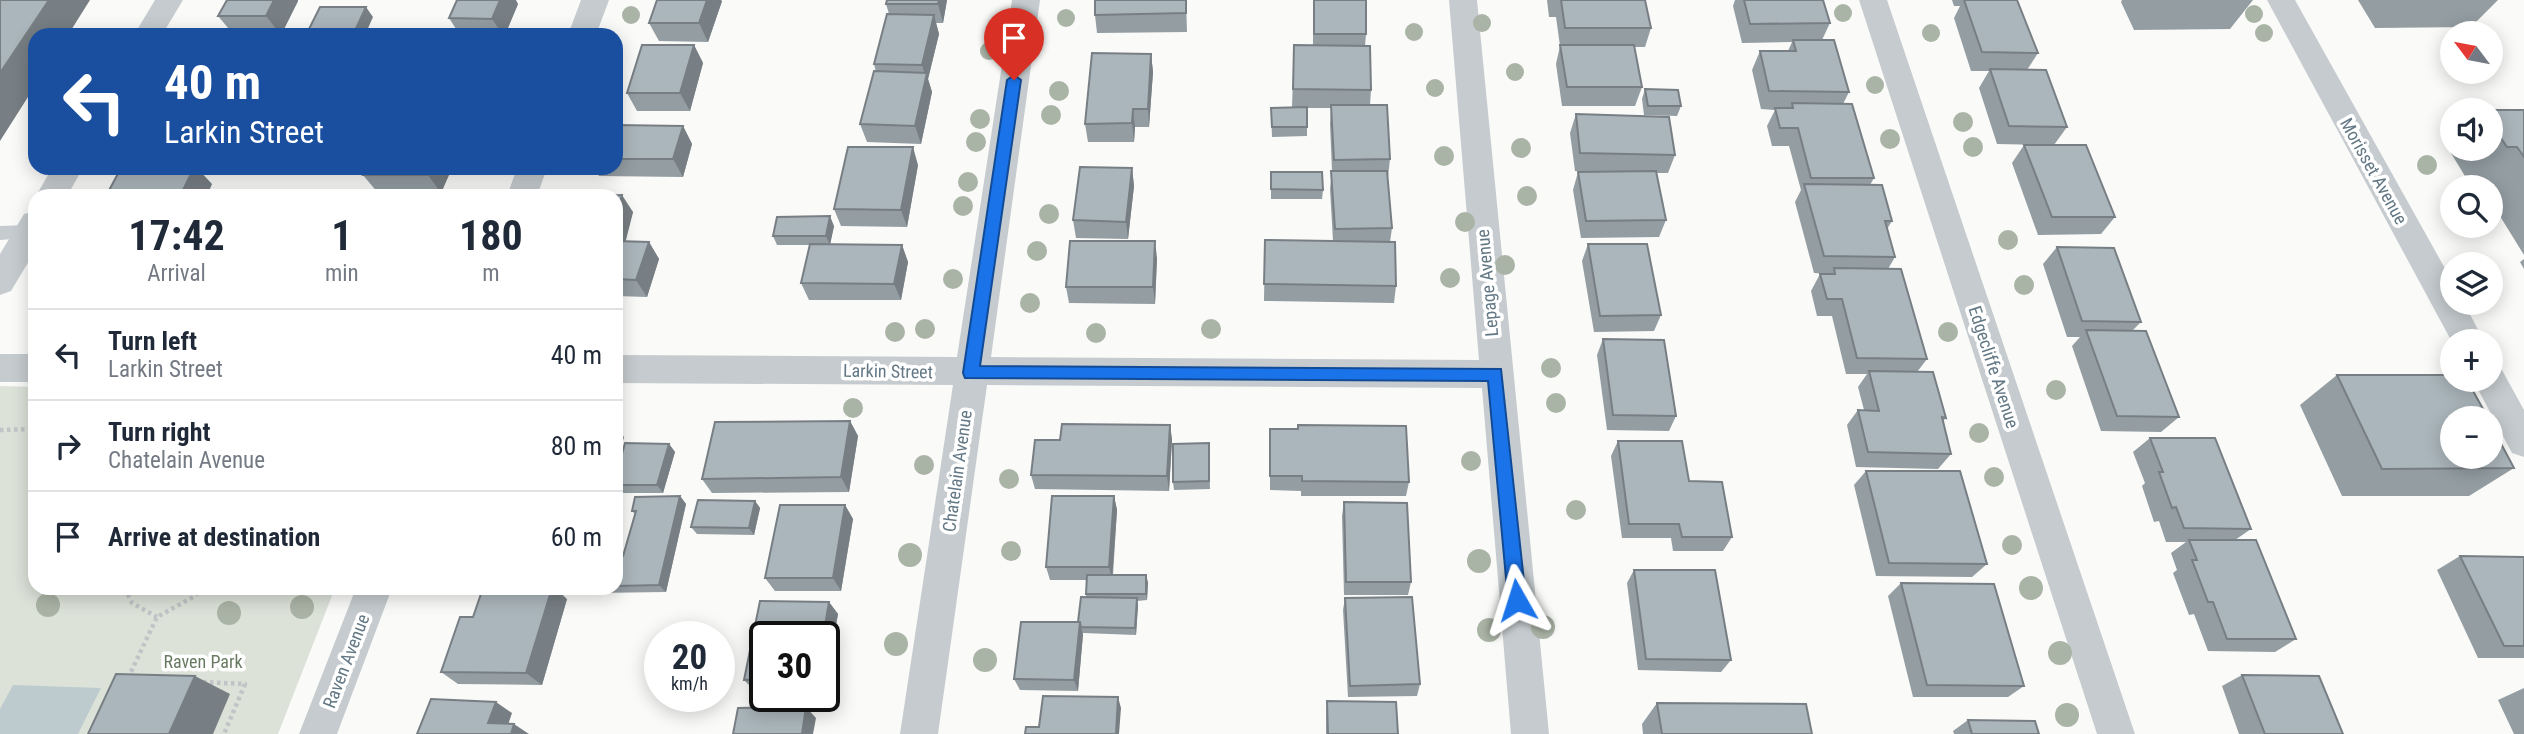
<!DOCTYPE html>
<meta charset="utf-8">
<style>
:root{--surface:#fff;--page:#f2f2f3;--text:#1f2937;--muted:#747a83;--line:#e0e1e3}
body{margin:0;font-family:"Roboto Condensed",sans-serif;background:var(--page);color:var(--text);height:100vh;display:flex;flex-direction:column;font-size:26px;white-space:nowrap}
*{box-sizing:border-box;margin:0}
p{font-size:23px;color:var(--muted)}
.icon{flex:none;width:38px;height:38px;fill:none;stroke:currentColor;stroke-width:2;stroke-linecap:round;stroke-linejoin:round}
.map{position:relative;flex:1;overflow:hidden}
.drawer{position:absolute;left:28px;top:189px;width:595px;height:406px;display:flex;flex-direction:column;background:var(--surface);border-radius:21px;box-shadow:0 4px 18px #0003}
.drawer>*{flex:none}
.guide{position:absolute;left:28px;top:28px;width:595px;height:147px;border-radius:21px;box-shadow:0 4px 18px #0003;background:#1a4fa0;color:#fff;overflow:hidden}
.needle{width:46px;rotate:302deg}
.buttons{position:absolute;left:2440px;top:21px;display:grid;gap:14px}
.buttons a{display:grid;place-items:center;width:63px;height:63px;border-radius:50%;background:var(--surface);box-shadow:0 4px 18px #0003;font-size:35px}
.speed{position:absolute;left:644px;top:621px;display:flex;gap:14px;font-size:35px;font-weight:700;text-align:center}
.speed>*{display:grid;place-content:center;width:91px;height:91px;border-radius:50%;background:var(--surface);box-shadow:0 4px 18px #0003;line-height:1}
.speed small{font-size:18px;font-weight:400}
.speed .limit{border:4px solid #111;border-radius:10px;background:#fff;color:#111}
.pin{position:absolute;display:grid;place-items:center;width:60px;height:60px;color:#fff;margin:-72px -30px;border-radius:50% 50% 50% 0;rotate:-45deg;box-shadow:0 0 7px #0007}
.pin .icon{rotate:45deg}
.me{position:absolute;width:77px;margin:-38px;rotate:354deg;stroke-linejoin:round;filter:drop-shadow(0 0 5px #0008)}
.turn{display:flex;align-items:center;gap:24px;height:147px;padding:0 21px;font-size:32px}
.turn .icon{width:91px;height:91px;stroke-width:2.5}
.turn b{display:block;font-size:49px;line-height:60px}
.eta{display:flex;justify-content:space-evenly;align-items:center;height:119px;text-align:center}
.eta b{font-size:42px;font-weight:700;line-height:49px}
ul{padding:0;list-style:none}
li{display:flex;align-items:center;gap:21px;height:91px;padding:0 21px;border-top:2px solid var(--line)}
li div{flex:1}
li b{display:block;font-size:26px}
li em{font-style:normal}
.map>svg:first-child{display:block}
</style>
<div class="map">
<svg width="2524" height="734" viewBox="0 0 2524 734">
<rect width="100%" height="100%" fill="#fafaf8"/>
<path fill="#dce2d8" d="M0 386 35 387V588H335L278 734H0Z"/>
<path fill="#bdcbce" d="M13 685 101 688 78 734H0V709Z"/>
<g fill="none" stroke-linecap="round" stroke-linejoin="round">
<path stroke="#c1c4c6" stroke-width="4.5" stroke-dasharray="3.5 3.5" stroke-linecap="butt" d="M0 430 35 429
M125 588 132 603 157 617
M128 678 157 617 195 596 201 588
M203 682 245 684 224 734"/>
<path fill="#c5cbce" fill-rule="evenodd" d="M29 225 35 227V237L0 240V226Z"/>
<path fill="#c5cbce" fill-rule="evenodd" d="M155 0H183L162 35H134Z
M581 0H609L596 35H568Z
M1012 0H1040L991 357 1479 360 1449 0H1477L1549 734H1511L1482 388 987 385 938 734H900L953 385 616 383V355L957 357Z
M1859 0H1887L2135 734H2097Z
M2267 0H2295L2452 281V303H2464L2484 341 2452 342Z
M52 168H83L67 196H36Z
M517 168H547L537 196H507Z
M35 211V251L11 291 0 295V254L24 214Z
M0 354H35V382H0Z
M2490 366 2502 370 2524 410V457L2512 453 2473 380H2490Z
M356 588H392L337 734H299Z"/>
</g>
<g fill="#aab4a6">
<circle cx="1843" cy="13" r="9"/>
<circle cx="2254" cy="14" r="9"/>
<circle cx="631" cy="15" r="9"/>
<circle cx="1066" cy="18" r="9"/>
<circle cx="1482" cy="23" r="9"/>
<circle cx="1414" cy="32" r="9"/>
<circle cx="1931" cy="33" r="9"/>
<circle cx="2264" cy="33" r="9"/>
<circle cx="989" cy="51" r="9"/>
<circle cx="1515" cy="72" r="9"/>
<circle cx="1875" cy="85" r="9"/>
<circle cx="1435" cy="88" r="9"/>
<circle cx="1059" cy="91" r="10"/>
<circle cx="1051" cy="115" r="10"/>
<circle cx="980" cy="119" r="10"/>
<circle cx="1963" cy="122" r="10"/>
<circle cx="1890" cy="139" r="10"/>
<circle cx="976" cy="142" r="10"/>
<circle cx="1973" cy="147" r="10"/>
<circle cx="1521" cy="148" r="10"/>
<circle cx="1444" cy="156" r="10"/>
<circle cx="2427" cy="165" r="10"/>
<circle cx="968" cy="182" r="10"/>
<circle cx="1527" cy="196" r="10"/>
<circle cx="963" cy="206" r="10"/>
<circle cx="1049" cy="214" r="10"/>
<circle cx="1465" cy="222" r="10"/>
<circle cx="2008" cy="240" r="10"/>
<circle cx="1037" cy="251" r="10"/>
<circle cx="1505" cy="265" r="10"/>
<circle cx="1450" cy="278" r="10"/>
<circle cx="953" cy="279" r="10"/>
<circle cx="2024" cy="285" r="10"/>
<circle cx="1030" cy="303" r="10"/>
<circle cx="925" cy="329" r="10"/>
<circle cx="1211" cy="329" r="10"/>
<circle cx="895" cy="332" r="10"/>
<circle cx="1948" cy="332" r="10"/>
<circle cx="1096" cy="333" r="10"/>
<circle cx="1551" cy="368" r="10"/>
<circle cx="2056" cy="390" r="10"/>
<circle cx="1556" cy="403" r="10"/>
<circle cx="853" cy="408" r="10"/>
<circle cx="1979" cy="433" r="10"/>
<circle cx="1471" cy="461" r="10"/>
<circle cx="924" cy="465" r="10"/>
<circle cx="1994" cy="477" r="10"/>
<circle cx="1009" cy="479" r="10"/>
<circle cx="1576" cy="510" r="10"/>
<circle cx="2012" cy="545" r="10"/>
<circle cx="1011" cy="551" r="10"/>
<circle cx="910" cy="555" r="12"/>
<circle cx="1479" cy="561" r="12"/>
<circle cx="2031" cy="588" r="12"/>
<circle cx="48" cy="605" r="12"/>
<circle cx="302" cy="607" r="12"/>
<circle cx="229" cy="613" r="12"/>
<circle cx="1543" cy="627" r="12"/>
<circle cx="1489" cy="630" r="12"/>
<circle cx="896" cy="644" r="12"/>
<circle cx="2060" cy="653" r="12"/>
<circle cx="985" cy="660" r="12"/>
<circle cx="2067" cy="715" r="12"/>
</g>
<path fill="#939da2" d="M227 0H298V1L281 35H234L218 16Z
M887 0H947L943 23H936L939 34 928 79 932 92 921 144 867 142 860 124 876 72 874 64 889 14 886 4Z
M1186 0 1187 32 1097 33 1095 15Z
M1313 0H1366V34L1365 46 1371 90 1370 105 1390 159 1388 177H1387L1392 228 1390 242 1396 286 1394 303 1264 301 1265 240 1333 241 1330 189 1332 171 1330 124 1331 108H1307V136L1272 137 1271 108 1292 107 1294 45 1313 46Z
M1547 0H1645L1651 28 1645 47H1634L1642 87 1635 106H1562L1556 64 1560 46 1556 17H1549Z
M1735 0H1823L1830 23 1822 40 1849 92 1843 104 1874 178 1870 185 1892 221 1887 229 1895 257 1888 269 1927 359 1917 372 1946 418 1943 421 1951 454 1938 469 1856 467 1847 425 1858 410H1864L1858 387 1867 374H1846L1832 316H1817L1811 291 1820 274H1831L1814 273 1795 202 1801 190 1789 146H1772L1767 126 1775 110 1761 109 1752 70 1760 51H1788L1792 42 1742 43 1733 6Z
M1952 0H2017L2038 53 2027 70 2067 127 2054 145 1997 144 1979 88 1989 71H1971L1954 18 1960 6H1954Z
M2122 0H2253L2230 29 2134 30 2121 2Z
M2358 0H2498L2471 27 2375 28Z
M722 1 708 42 659 41 649 23Z
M518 4 505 35H460L449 18Z
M694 45 703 63 690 111H637L627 93Z
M1151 54 1153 72 1149 127H1135L1134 142H1088L1085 124Z
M1645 89 1681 106 1677 116 1644 115 1642 99Z
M2490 110H2524V255L2490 200V187H2482L2478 181H2468L2446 145 2452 139V149H2490Z
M1576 114 1675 155 1668 173H1656L1666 220 1659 237 1581 238 1573 190 1578 172H1606L1575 171 1570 133Z
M616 125 683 126 692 144 683 177 599 176 594 168H616Z
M2024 145 2115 217 2101 234 2038 235 2012 163Z
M918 165 907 227 841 226 834 209Z
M366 168H452L441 193H378L363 175Z
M1132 168 1134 186 1128 239 1076 238 1073 220Z
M1271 172 1323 190 1322 199H1271Z
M616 196 633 212 625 241 649 242 659 259 647 297 616 296Z
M834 226 830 244 902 245 908 262 901 300H809L801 283 810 245H777L773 236Z
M1588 244 1661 315 1654 331 1594 332 1582 261Z
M2057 247 2141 322 2133 330 2179 417 2161 432 2101 431 2072 346 2080 337H2067L2043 264Z
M1157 258 1155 304 1069 303 1066 287Z
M2524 259V269L2520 262Z
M1603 339 1676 416 1669 431 1607 430 1597 355Z
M2337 375 2514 468 2469 496H2342L2300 405Z
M850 421 858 436 849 492 712 493 702 479Z
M1170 425 1172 440 1169 491 1035 489 1031 475 1060 440Z
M1270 429 1409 482 1406 496H1301V491L1270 490Z
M2150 438 2251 529 2235 540 2296 639 2275 652 2208 651 2194 614 2189 615 2173 573 2177 570 2171 553 2186 542H2166L2159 521 2154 522 2142 486 2145 483 2133 452Z
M1618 441 1689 481 1732 537 1723 551H1673L1671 538H1622L1611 456Z
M669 444 675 452 663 493H620L616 488V476Z
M1209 451 1210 489 1174 490 1173 482Z
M1866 471 1987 564 1972 577 1876 576 1854 485Z
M680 496 686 504 666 592 595 593 590 588H616V557L623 556 635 514 632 511Z
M1114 496 1117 510 1113 575 1148 582 1147 600 1137 601 1138 605 1136 635 1083 633 1078 691 1020 690 1014 679 1078 622 1086 597 1087 580H1050L1046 567Z
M755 501 760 508 754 535 697 534 691 527Z
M1344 502 1411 582 1408 595H1344L1342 516Z
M845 505 853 519 841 591H775L765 578Z
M2460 556 2524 557V658H2478L2437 570Z
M1634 570 1731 660 1721 672 1638 670 1627 583Z
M1901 583 2024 686 2008 697H1913L1888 596Z
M1345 598 1420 684 1417 696 1348 697 1343 610Z
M567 599 542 685 458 684 441 672Z
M760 601 829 602 838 614 824 690V637H765V691H755L744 680Z
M2242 675 2343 734H2239L2222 686Z
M2524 688V734H2514L2498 700Z
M1327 701 1398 734H1326V712Z
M1657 703 1812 734H1643L1642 724Z
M1968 720 2039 734H1954L1953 731Z"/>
<path fill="#787f84" d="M49 0H90L68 35H35V86L0 141V73Z
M274 0H298V1L281 35 266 16Z
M500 0H516L518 4 505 35H503L492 19Z
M707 0H721L722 1 708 42 699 23Z
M939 0H947L943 23 938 4Z
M366 7 373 17 365 35H353Z
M934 15 939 34 928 79 932 92 921 144 915 126 926 78 922 65Z
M694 45 703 63 690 111 680 93Z
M1151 54 1153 72 1149 127 1148 109Z
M1133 109 1135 127 1134 142 1132 123Z
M683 126 692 144 683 177 673 159Z
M913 147 918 165 907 227 901 210Z
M194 168H197L212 184 207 196H180Z
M431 168H452L441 193 428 175Z
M1132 168 1134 186 1128 239 1126 222Z
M622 195 633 212 625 244 616 231V218Z
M830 216 834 226 830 245 826 236Z
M1155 241 1157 258 1155 304 1153 287Z
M649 242 659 259 647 297 636 280Z
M902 245 908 262 901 300 894 284Z
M850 421 858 436 849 492 841 477Z
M1170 425 1172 440 1169 491 1167 476Z
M616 427 624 437 616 464Z
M669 444 675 452 663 493 657 485Z
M680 496 686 504 666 592 659 585Z
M1114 496 1117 510 1112 580 1109 567Z
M755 501 760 508 754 535 749 528Z
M845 505 853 519 841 591 833 578Z
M1146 575 1148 582 1147 600 1146 594Z
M552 588H555L567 599 542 685 526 673Z
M1137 598 1138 605 1136 635 1135 628Z
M829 602 838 614 824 690V637H823Z
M1080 622 1083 635 1078 691 1074 680Z
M195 676 230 694 213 734H169Z
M1118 697 1121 708 1119 734H1116Z
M496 702 512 713 505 734 488 723Z
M806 707 816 718 813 734H802Z
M514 724 529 734H511Z"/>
<path fill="#abb6bc" stroke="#787f84" stroke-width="2" d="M0 0H49L0 73Z
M227 0H274L266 16H218Z
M457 0H500L492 19 449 18Z
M657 0H707L699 23H649Z
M887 0H939L938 4H886Z
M1095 0H1186V13L1095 15Z
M1314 0H1366V34H1314Z
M1561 0H1645L1651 28H1565Z
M1744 0H1823L1830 23 1750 24Z
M1964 0H2017L2038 53 1982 52Z
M320 7H366L353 35H306Z
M887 14 934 15 922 65 874 64Z
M1793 40H1834L1849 92 1769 91 1760 51H1796Z
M642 45H694L680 93H627Z
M1294 45 1370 46 1371 90 1293 89Z
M1560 45H1634L1642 87H1567Z
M1092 53 1151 54 1148 109H1133L1132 123 1085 124Z
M1990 69 2046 70 2067 127 2009 126Z
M874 71 927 73 915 126 860 124Z
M1645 89 1678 90 1681 106H1648Z
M1792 103 1852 104 1874 178H1811L1798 128H1780L1775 108H1793Z
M1331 105H1387L1390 159 1334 160Z
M1307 107V127H1272L1271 108Z
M2490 110H2524V157L2517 147H2507L2490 122Z
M1576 114 1669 117 1675 155 1580 153Z
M616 125 683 126 673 159H616Z
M2024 145H2086L2115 217H2052Z
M848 147H913L901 210 834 209Z
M1080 167 1132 168 1126 222 1073 220Z
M121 168H194L180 196H106Z
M366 168H431L428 175H363Z
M1331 171H1387L1392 228 1335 229Z
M1656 171 1666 220 1586 221 1578 172Z
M1271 172H1322L1323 190 1271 189Z
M1804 184 1882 185 1892 221H1885L1895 257 1824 256Z
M622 195 616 218V196H589Z
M830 216 826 236H773L777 217Z
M1265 240 1395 242 1396 286 1264 284Z
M616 241 649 242 636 280 616 279Z
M1070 241H1155L1153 287H1066Z
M810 244 902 245 894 284 801 283Z
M1588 244H1647L1661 315 1600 316Z
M2057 247 2114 248 2141 322 2082 321Z
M1834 268 1901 269 1927 359 1857 358 1842 299H1827L1820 274H1835Z
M2086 330 2146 331 2179 417 2117 416Z
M1603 339 1664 340 1676 416 1613 415Z
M1869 371 1933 372 1946 418 1942 417 1951 454 1868 452 1858 410 1879 411Z
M2337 375H2452V380H2467L2488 418H2452V457H2490V423L2514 468 2382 469Z
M850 421 841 477 702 479 715 422Z
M1062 424 1170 425 1167 476 1031 475 1035 440H1060Z
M1298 425 1406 426 1409 482 1302 481V476H1270V429H1298Z
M2150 438H2215L2251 529 2184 528 2176 507 2172 508 2159 472H2163Z
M1618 441H1682L1689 481 1722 482 1732 537H1682L1679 524H1629Z
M625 443 669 444 657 485H616V476Z
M1209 443V481L1173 482V444Z
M1866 471H1960L1987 564 1889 563Z
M680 496 659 585 616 586V557L623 556 636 511H632L635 497Z
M1052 496H1114L1109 567H1046Z
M698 500 755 501 749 528 691 527Z
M1344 502 1407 503 1411 582H1346Z
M780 505H845L833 578H765Z
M2189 540H2256L2296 639H2227L2213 602H2208L2192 560H2197Z
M2460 556 2524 557V646H2504Z
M1634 570H1715L1731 660 1646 659Z
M1087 575H1146V594H1086Z
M1901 583 1994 584 2024 686 1927 685Z
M483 588H552L526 673 441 672 460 617H473Z
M1081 597 1137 598 1135 628 1081 627 1080 622H1078Z
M1412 597 1420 684 1350 686 1345 598Z
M760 601 829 602 823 637H765V679L744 680Z
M1021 622H1080L1074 680 1014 679Z
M116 674 195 676 169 734H88Z
M2242 675 2319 676 2343 734H2265Z
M1043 696 1118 697 1116 734H1025L1026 727H1039Z
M431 699 496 702 488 723 514 724 511 734H417Z
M1327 701 1396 702 1398 734H1328Z
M1657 703 1806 704 1812 734H1662Z
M806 707 802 734H733L738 708Z
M1968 720 2035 721 2039 734H1972Z"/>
<path fill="#1a73e8" stroke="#114b97" stroke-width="2" d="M1014 75 1021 80 980 366 1501 369 1526 600 1523 606 1517 609 1511 606 1508 600 1488 381 965 378 963 373 1007 80Z"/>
<g text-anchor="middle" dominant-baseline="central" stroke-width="7" stroke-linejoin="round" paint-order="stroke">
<g font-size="18" fill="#637885" stroke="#fff">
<text transform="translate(2374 171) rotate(61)">Morisset Avenue</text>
<text transform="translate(1487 283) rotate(-95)">Lepage Avenue</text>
<text transform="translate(1994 367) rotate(72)">Edgecliffe Avenue</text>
<text transform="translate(888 371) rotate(1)">Larkin Street</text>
<text transform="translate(957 471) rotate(-82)">Chatelain Avenue</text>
<text transform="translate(346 661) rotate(-69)">Raven Avenue</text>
</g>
<g font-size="18" fill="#687b62" stroke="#fff">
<text x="203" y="661">Raven Park</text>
</g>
</g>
</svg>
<div class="buttons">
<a><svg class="needle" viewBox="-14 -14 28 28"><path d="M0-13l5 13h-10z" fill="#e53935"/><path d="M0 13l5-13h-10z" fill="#747a83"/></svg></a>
<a><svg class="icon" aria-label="sound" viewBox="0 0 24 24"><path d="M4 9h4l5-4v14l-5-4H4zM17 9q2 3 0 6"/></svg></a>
<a><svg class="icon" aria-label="search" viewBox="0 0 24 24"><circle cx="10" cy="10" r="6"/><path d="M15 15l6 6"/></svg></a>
<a><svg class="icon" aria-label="layers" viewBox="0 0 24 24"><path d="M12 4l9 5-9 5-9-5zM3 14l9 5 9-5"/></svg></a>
<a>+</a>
<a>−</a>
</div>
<div class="speed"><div>20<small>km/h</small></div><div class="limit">30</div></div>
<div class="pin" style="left:1014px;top:80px;background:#d93025"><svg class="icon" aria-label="arrive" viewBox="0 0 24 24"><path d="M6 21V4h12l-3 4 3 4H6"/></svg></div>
<svg class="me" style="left:1517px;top:600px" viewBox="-20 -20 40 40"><path d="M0-17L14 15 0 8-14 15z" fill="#1a73e8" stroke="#fff" stroke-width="4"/></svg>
<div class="guide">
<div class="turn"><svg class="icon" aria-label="left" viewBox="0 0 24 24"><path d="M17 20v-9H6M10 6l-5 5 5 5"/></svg><div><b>40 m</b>Larkin Street</div></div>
</div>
<section class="drawer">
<div class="eta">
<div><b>17:42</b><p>Arrival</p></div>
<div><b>1</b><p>min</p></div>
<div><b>180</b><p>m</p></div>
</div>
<ul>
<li><svg class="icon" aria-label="left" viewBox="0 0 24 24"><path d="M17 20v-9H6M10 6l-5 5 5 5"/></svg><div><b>Turn left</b><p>Larkin Street</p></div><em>40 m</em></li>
<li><svg class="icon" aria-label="right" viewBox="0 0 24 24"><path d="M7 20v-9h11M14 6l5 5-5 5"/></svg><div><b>Turn right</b><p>Chatelain Avenue</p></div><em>80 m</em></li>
<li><svg class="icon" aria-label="arrive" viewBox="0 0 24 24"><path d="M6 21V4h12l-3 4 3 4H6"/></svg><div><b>Arrive at destination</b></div><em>60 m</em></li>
</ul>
</section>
</div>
